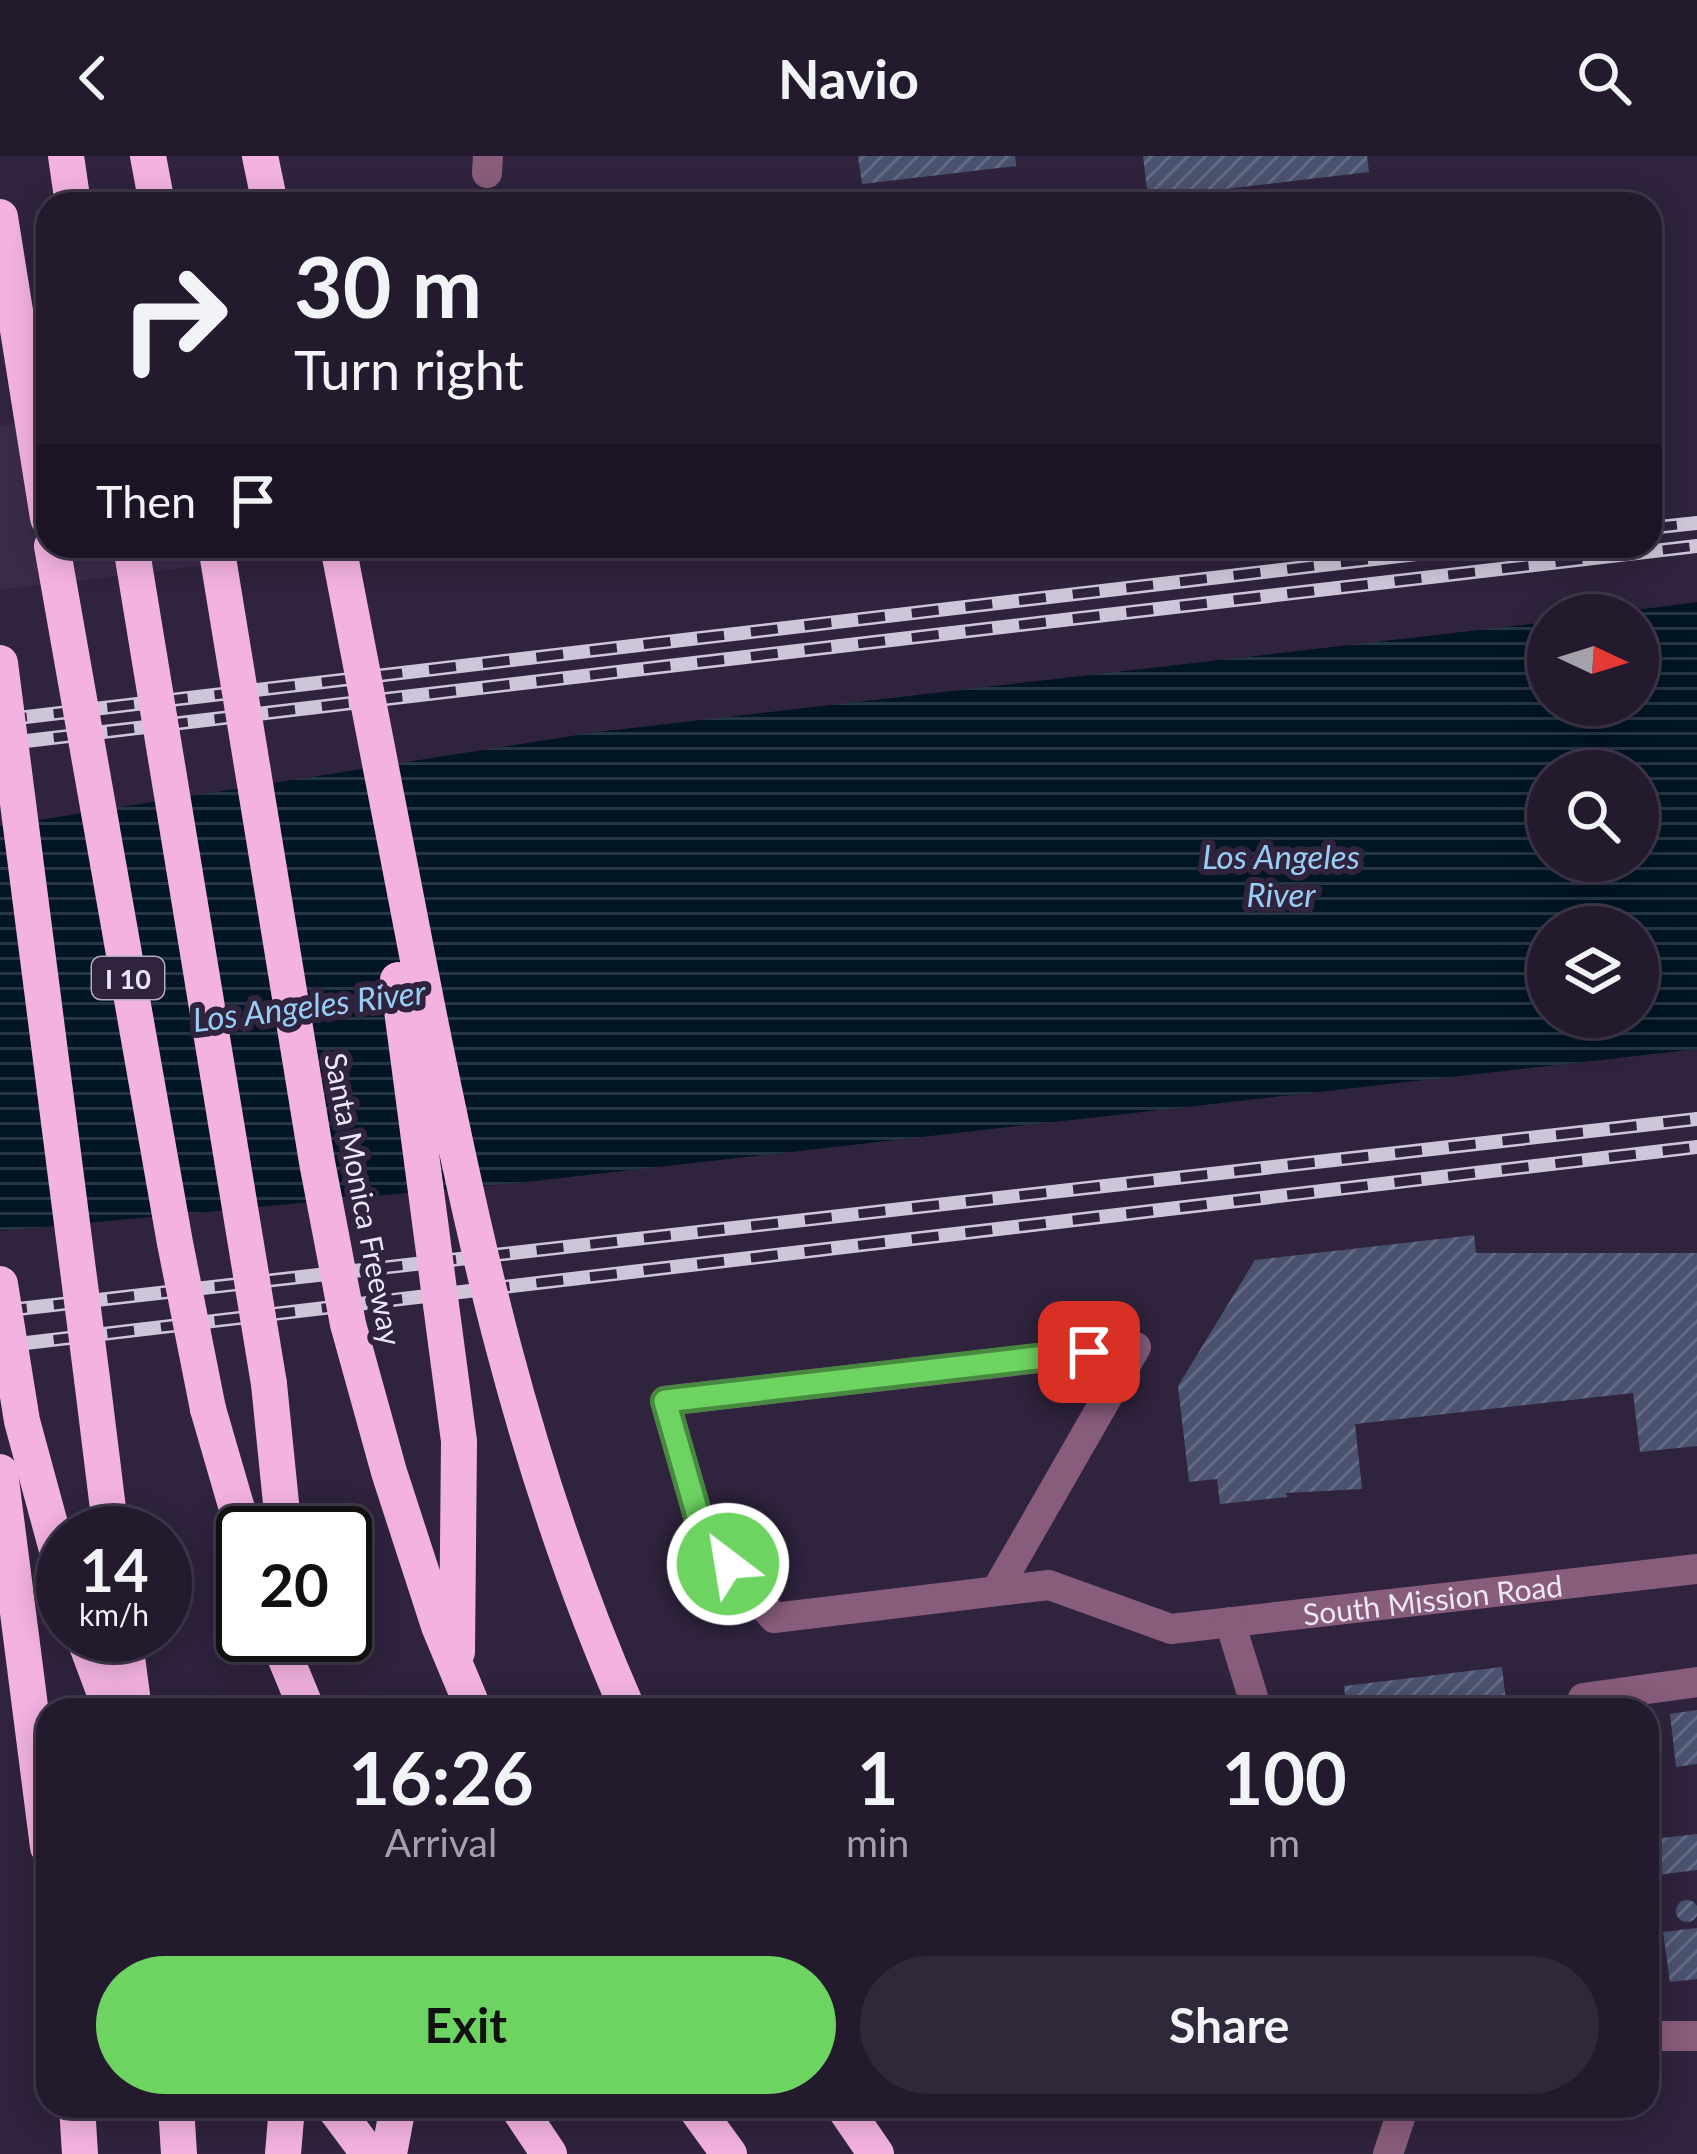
<!DOCTYPE html>
<style>
:root{--surface:#231a2e;--page:#2f273a;--text:#f1f3f6;--muted:#a3a1aa;--line:#40384a;--accent:#6dd361}
body{margin:0;font-family:Lato,sans-serif;background:var(--page);color:var(--text);height:100vh;display:flex;flex-direction:column;font-size:45px;white-space:nowrap}
*{box-sizing:border-box;margin:0}
p{font-size:39px;color:var(--muted)}
.icon{flex:none;width:66px;height:66px;fill:none;stroke:currentColor;stroke-width:2;stroke-linecap:round;stroke-linejoin:round}
.map{position:relative;flex:1;overflow:hidden}
.side{position:absolute;left:36px;top:1542px;width:1623px;height:420px;display:flex;flex-direction:column;background:var(--surface);border-radius:36px;box-shadow:0 6px 30px #0003,0 0 0 3px var(--line)}
.side>*{flex:none}
.hud{position:absolute;left:36px;top:36px;width:1626px;height:366px;border-radius:36px;box-shadow:0 6px 30px #0003,0 0 0 3px var(--line);background:#231a2e;color:var(--text);overflow:hidden}
.needle{width:78px;rotate:94deg}
.controls{position:absolute;left:1527px;top:438px;display:grid;gap:24px}
.controls a{display:grid;place-items:center;width:132px;height:132px;border-radius:50%;background:var(--surface);box-shadow:0 6px 30px #0003,0 0 0 3px var(--line);font-size:60px}
.speed{position:absolute;left:36px;top:1350px;display:flex;gap:24px;font-size:60px;font-weight:700;text-align:center}
.speed>*{display:grid;place-content:center;width:156px;height:156px;border-radius:50%;background:var(--surface);box-shadow:0 6px 30px #0003,0 0 0 3px var(--line);line-height:1}
.speed small{font-size:30px;font-weight:400}
.speed .limit{border:6px solid #111;border-radius:18px;background:#fff;color:#111}
.pin{position:absolute;display:grid;place-items:center;width:102px;height:102px;color:#fff;margin:-51px;border-radius:24px;box-shadow:0 6px 18px #0006}
.me{position:absolute;width:132px;margin:-66px;rotate:329deg;stroke-linejoin:round;filter:drop-shadow(0 0 9px #0008)}
.turn{display:flex;align-items:center;gap:42px;height:252px;padding:0 60px;font-size:54px}
.turn .icon{width:156px;height:156px;stroke-width:2.5}
.turn b{display:block;font-size:84px;line-height:102px}
.then{display:flex;align-items:center;height:114px;padding:0 60px;background:#0003;gap:24px;font-size:45px}
.eta{display:flex;justify-content:space-evenly;align-items:center;height:204px;text-align:center}
.eta b{font-size:72px;font-weight:700;line-height:84px}
.button{display:flex;gap:24px;margin-top:auto;padding:24px 60px}
.button a{flex:1;height:138px;border-radius:72px;background:var(--accent);color:#111;font-size:48px;font-weight:700;line-height:138px;text-align:center}
.button a+a{background:var(--page);color:var(--text)}
header{display:flex;justify-content:space-between;align-items:center;height:156px;padding:0 60px;background:var(--surface);font-size:54px;font-weight:700}
.map>svg:first-child{display:block}
</style>
<header><svg class="icon" aria-label="back" viewBox="0 0 24 24"><path d="M15 5l-7 7 7 7"/></svg>Navio<svg class="icon" aria-label="search" viewBox="0 0 24 24"><circle cx="10" cy="10" r="6"/><path d="M15 15l6 6"/></svg></header>
<div class="map">
<svg width="1697" height="1998" viewBox="0 0 1697 1998">
<defs>
<pattern id="water-rules" width="6" height="5" patternUnits="userSpaceOnUse" patternTransform="scale(3)"><rect width="6" height="5" fill="#011523"/><path d="M0 2.5h6" fill="none" stroke="#263744"/></pattern>
<pattern id="building-hatch" width="6" height="6" patternUnits="userSpaceOnUse" patternTransform="scale(3)"><rect width="6" height="6" fill="#4a526f"/><path d="M-1 1l2-2M0 6l6-6M5 7l2-2" fill="none" stroke="#646b84"/></pattern>
</defs>
<rect width="100%" height="100%" fill="#2f233d"/>
<path fill="#3a2b4a" d="M48 264V390H363L0 434V269Z"/>
<path fill="url(#water-rules)" fill-rule="evenodd" d="M1697 446V893L526 1026 0 1075V670L597 576 1548 466V549H1638V459H1597ZM1548 615H1638V705H1548ZM1548 771H1638V861H1548Z"/>
<path fill="url(#building-hatch)" d="M858 0H1015L1016 10 862 28Z
M1143 0H1367L1369 16 1148 42Z
M1474 1079 1476 1097H1697V1290L1640 1296 1633 1237 1355 1268 1362 1333 1286 1337 1287 1341 1220 1348 1217 1323 1189 1326 1178 1230 1255 1104Z
M1502 1511 1507 1554H1347L1344 1530Z
M1697 1554V1608L1676 1611 1670 1558Z
M1697 1678V1714L1657 1719 1653 1683Z
M1676 1755a11 11 0 1 1 22 0a11 11 0 1 1-22 0Z
M1697 1772V1823L1670 1826 1663 1776Z"/>
<g fill="none" stroke-linecap="round" stroke-linejoin="round">
<g stroke="#885c7b" stroke-width="30">
<path d="M487 17 488 0"/>
<path id="s1" d="M996 1435 1136 1191 665 1245 704 1381 774 1462 1049 1429 1171 1473 1697 1413"/>
<path d="M1230 1466 1257 1554"/>
<path d="M1584 1554 1583 1542 1697 1526"/>
<path d="M1647 1880H1697"/>
<path d="M1388 1998 1404 1950"/>
</g>
<path stroke="#f3b2e0" stroke-width="36" d="M66 0 73 48
M148 0 157 48
M260 0 270 48
M0 61 48 362
M92 1223 111 1377
M269 1228 284 1377
M208 1253 244 1377
M0 1316 48 1691
M83 1479 111 1554
M124 1479 134 1554
M77 1950 80 1998
M176 1950 179 1998
M333 1950 369 1998
M517 1950 549 1998
M694 1950 729 1998
M843 1950 876 1998
M283 1998 287 1950
M389 1998 398 1950"/>
<g stroke="#cec6d8" stroke-width="14">
<path id="rail" d="M1650 372 1697 367
M0 564 1485 390
M0 588 1697 390
M0 1155 1697 963
M0 1190 1697 991"/>
</g>
<use href="#rail" stroke="#2f233d" stroke-width="9" stroke-dasharray="27" stroke-linecap="butt"/>
<path stroke="#f3b2e0" stroke-width="36" d="M52 390 175 1087 208 1253
M131 390 269 1228
M216 390 317 1006 348 1168 389 1316 439 1470 474 1554
M338 390C366 533 393 676 421 819 470 1070 524 1319 628 1554
M0 507 92 1223
M398 824 459 1285 457 1496
M0 1128 22 1265 63 1416
M276 1479 307 1554"/>
</g>
<g fill="none" stroke-linecap="round" stroke-linejoin="round">
<g stroke="#47893f" stroke-width="30">
<path id="route" d="M728 1408 704 1381 665 1245 1089 1196"/>
</g>
<use href="#route" stroke="#6dd361" stroke-width="21"/>
</g>
<g text-anchor="middle" dominant-baseline="central" stroke-width="12" stroke-linejoin="round" paint-order="stroke">
<rect fill="#2f233d" stroke="#b4acbf" stroke-width="3" x="92" y="801" width="72" height="42" rx="9"/>
<g font-size="27" font-weight="bold" fill="#ede6f7">
<text x="128" y="822">I 10</text>
</g>
<g font-size="30" fill="#ede6f7" stroke="#2f233d">
<text transform="translate(364 1043) rotate(79)">Santa Monica Freeway</text>
<text stroke="none"><textPath href="#s1" startOffset="1674">South Mission Road</textPath></text>
</g>
<g font-size="33" font-style="italic" fill="#98cef4" stroke="#2f233d">
<text x="1281" y="700">Los Angeles<tspan x="1281" dy="38">River</tspan></text>
<text transform="translate(309 849) rotate(-7)">Los Angeles River</text>
</g>
</g>
</svg>
<div class="controls">
<a><svg class="needle" viewBox="-14 -14 28 28"><path d="M0-13l5 13h-10z" fill="#e53935"/><path d="M0 13l5-13h-10z" fill="#a3a1aa"/></svg></a>
<a><svg class="icon" aria-label="search" viewBox="0 0 24 24"><circle cx="10" cy="10" r="6"/><path d="M15 15l6 6"/></svg></a>
<a><svg class="icon" aria-label="layers" viewBox="0 0 24 24"><path d="M12 4l9 5-9 5-9-5zM3 14l9 5 9-5"/></svg></a>
</div>
<div class="speed"><div>14<small>km/h</small></div><div class="limit">20</div></div>
<div class="pin" style="left:1089px;top:1196px;background:#d93025"><svg class="icon" aria-label="arrive" viewBox="0 0 24 24"><path d="M6 21V4h12l-3 4 3 4H6"/></svg></div>
<svg class="me" style="left:728px;top:1408px" viewBox="-20 -20 40 40"><circle r="17" fill="#6dd361" stroke="#fff" stroke-width="3"/><path d="M0-11L8 9 0 5-8 9z" fill="#fff"/></svg>
<div class="hud">
<div class="turn"><svg class="icon" aria-label="right" viewBox="0 0 24 24"><path d="M7 20v-9h11M14 6l5 5-5 5"/></svg><div><b>30 m</b>Turn right</div></div>
<div class="then">Then<svg class="icon" aria-label="arrive" viewBox="0 0 24 24"><path d="M6 21V4h12l-3 4 3 4H6"/></svg></div>
</div>
<section class="side">
<div class="eta">
<div><b>16:26</b><p>Arrival</p></div>
<div><b>1</b><p>min</p></div>
<div><b>100</b><p>m</p></div>
</div>
<div class="button"><a>Exit</a><a>Share</a></div>
</section>
</div>
